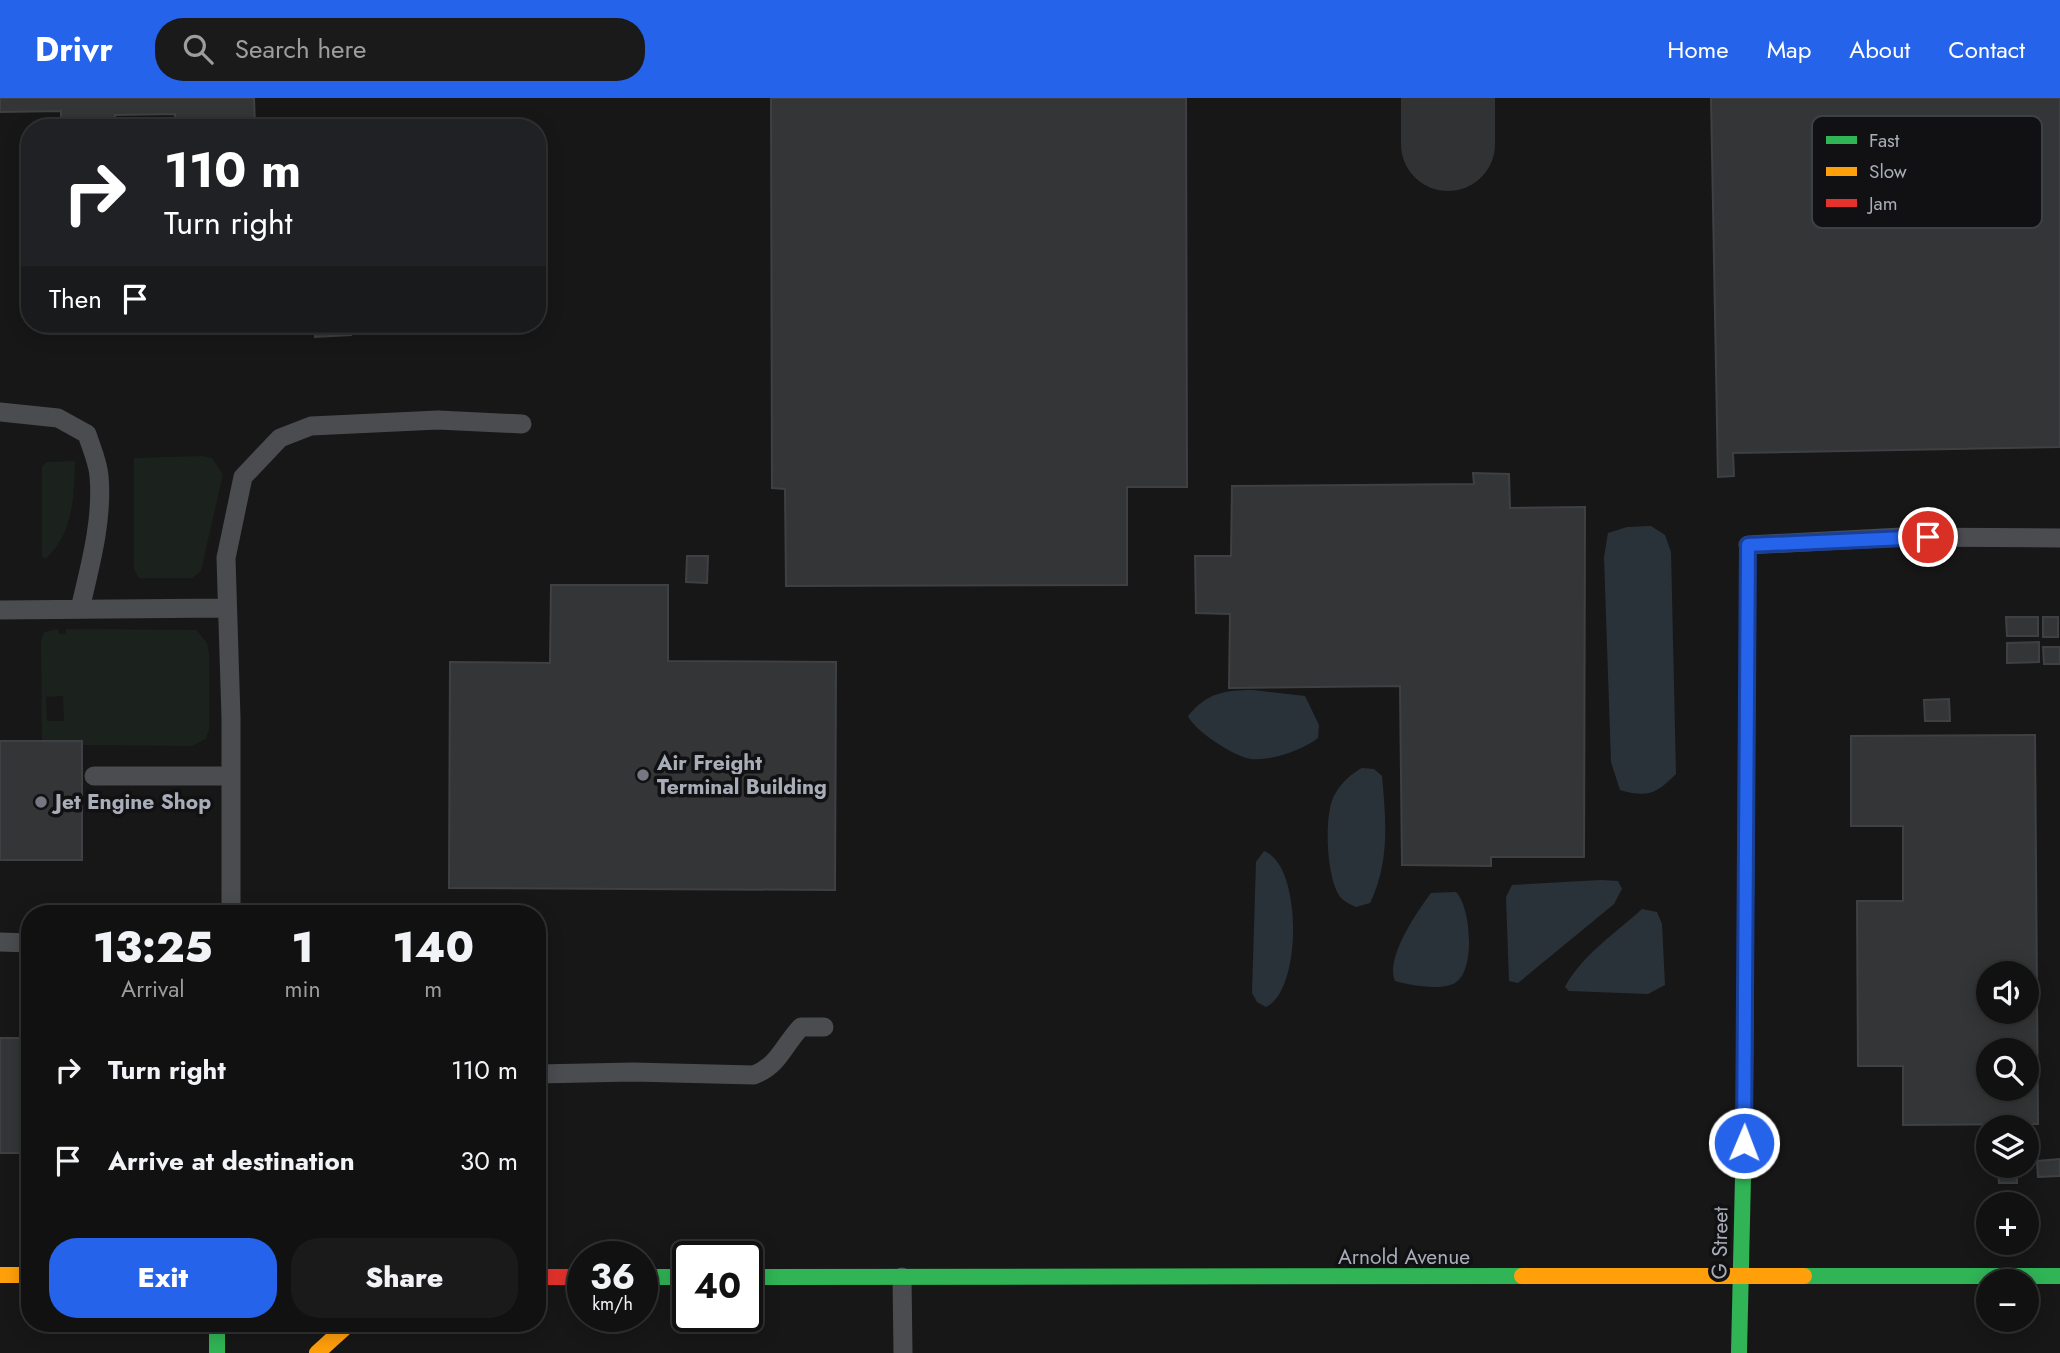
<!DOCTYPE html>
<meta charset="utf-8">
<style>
:root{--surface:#111;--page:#1a1a1a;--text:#f1f3f6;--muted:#9c9d9f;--line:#303131;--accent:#2563eb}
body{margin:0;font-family:Jost,sans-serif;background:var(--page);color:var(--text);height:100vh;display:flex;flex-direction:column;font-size:26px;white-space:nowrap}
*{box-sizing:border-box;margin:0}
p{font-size:23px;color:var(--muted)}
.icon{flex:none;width:38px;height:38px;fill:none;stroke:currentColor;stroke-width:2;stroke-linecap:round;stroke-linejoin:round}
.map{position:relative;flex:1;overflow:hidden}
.side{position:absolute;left:21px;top:807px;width:525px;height:427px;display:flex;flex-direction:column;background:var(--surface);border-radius:28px;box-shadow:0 4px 18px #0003,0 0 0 2px var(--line)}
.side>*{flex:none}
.hud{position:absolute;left:21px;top:21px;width:525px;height:214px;border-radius:28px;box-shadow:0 4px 18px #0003,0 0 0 2px var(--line);background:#202124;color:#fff;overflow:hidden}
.buttons{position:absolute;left:1976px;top:863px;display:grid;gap:14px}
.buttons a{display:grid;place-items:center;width:63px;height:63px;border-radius:50%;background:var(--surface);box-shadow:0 4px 18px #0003,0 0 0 2px var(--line);font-size:35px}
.speed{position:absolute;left:567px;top:1143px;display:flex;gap:14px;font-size:35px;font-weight:700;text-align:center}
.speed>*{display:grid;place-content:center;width:91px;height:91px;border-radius:50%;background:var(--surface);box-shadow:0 4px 18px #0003,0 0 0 2px var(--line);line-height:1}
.speed small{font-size:18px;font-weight:400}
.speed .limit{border:4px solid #111;border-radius:10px;background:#fff;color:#111}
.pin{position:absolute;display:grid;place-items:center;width:60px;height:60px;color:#fff;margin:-30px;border:4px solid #fff;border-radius:50%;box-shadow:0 2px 7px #0007}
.me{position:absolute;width:77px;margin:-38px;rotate:1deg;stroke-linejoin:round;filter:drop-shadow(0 0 5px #0008)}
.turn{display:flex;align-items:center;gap:24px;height:147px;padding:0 28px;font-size:32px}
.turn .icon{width:91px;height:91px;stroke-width:2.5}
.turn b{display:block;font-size:49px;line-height:60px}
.then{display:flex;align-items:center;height:66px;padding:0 28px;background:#0003;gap:14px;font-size:26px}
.eta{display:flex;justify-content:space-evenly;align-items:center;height:119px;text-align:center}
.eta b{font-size:42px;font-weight:800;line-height:49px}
.action{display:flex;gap:14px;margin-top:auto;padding:14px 28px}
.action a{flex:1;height:80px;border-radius:28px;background:var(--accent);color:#fff;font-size:28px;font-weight:800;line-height:80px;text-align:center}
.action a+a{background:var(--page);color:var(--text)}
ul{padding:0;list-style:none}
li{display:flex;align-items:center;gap:21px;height:91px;padding:0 28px}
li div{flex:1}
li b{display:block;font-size:26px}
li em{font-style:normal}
header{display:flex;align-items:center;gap:42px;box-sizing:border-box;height:98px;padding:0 35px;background:var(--accent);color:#fff}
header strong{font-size:33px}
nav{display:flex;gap:38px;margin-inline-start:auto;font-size:24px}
.search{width:490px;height:63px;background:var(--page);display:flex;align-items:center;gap:18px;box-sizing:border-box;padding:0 24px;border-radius:28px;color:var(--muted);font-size:26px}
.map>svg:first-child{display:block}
</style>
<header>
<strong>Drivr</strong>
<div class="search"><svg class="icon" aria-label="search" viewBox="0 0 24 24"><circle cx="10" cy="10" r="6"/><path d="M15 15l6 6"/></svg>Search here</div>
<nav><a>Home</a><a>Map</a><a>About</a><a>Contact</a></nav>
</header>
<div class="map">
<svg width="2060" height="1255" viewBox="0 0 2060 1255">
<rect width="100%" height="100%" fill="#171717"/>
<path fill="#1b211c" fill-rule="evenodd" d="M201 358 212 360 223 376 201 473 192 480H139L134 471V360Z
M75 363C74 397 74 436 45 461L42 458V368L47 364Z
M58 531 59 536H66V531L196 532 207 545 209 556V631L206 641 192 648 82 647 81 643H42L41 542 44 534ZM63 598 64 623H47L46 599Z"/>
<path fill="#2a3239" d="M1651 428 1665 437 1671 454 1676 676C1656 696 1648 700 1620 692L1611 664 1604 459 1608 435 1627 429Z
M1253 592 1305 598 1319 627 1318 640C1303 652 1271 663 1251 661 1233 658 1195 633 1188 618 1207 595 1224 592 1253 592Z
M1362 670 1374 671 1382 678C1386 722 1390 764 1370 805L1356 809C1352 807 1345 804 1342 801 1326 785 1323 715 1335 696 1341 685 1352 675 1362 670Z
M1264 753C1303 767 1302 893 1266 909L1257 904 1252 895 1256 764Z
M1601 782 1618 783 1622 791 1614 806 1518 885 1509 883 1506 799 1512 787Z
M1456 794C1471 809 1476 873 1455 885 1441 893 1409 887 1395 883 1385 860 1417 814 1431 795Z
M1642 811 1657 814 1662 826 1665 887 1648 896 1569 893 1565 889C1582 857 1616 835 1642 811Z"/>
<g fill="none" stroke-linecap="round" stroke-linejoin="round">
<path stroke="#313233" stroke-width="94" d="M1448 0V46"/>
</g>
<path fill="#343537" stroke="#3f4043" stroke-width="2" fill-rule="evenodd" d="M0 0H254L255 30H175V16L115 17V30H61V13L0 14Z
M771 0H1186L1187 389H1127V487L786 488 785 391 772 390Z
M1711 0H2060V349L1733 355 1734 378 1718 379Z
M315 226H350L351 237 315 239Z
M1473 375 1509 376 1510 410 1585 409 1584 759H1491V768L1402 767 1400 588 1229 590 1230 516 1196 515 1195 458H1231L1232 388 1474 386Z
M687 458H708L707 485 686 484Z
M551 487H668V563L836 564 835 792 449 790 450 564 550 565Z
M2006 519H2038V538H2007Z
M2043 519H2058V539H2043Z
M2039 544V564L2007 565V545Z
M2043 549H2060V566H2044Z
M1949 601 1950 623H1925L1924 602Z
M2035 637 2038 1026 1903 1027V968H1858L1857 803H1903V728H1851V638ZM1988 875H2026V914H1988ZM1988 952H2026V990H1988Z
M0 643H82V762H0Z
M0 940H30V1055H0Z
M2060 1061V1078L2038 1079 2037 1063Z
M1998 1068H2016L2017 1085H1999Z"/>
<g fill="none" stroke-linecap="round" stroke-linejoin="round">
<path stroke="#4b4c50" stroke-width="19" d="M0 314 58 320 87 336C91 349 98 364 99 378 103 422 90 468 80 511
M1748 447 1902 439 2060 440
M0 512 226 510
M94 678H230
M231 816V620L226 460 243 379 280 340 311 328 438 322 522 326
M0 844 30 845
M537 976 633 974 754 977C779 967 783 948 801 929H824
M902 1179 903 1255"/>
<path stroke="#30b455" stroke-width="16" d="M1804 1178H2060
M642 1179H688
M747 1179 1522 1178
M217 1225V1255
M1739 1255 1745 991 1748 447"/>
<path stroke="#ff9f0a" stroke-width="16" d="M0 1177H30
M1522 1178H1804
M317 1255 350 1225"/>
<path stroke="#e5322d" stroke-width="16" d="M537 1179H583"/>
</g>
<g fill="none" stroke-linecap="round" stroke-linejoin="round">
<g stroke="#184099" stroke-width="18">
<path id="route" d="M1744 1045 1748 447 1928 439"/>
</g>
<use href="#route" stroke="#2563eb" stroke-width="12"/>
</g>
<g fill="#757880" stroke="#111113" stroke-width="2.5">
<circle cx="643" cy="677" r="7"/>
<circle cx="41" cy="704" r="7"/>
</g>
<g text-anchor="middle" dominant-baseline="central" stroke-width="7" stroke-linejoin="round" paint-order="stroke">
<g font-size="21" font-weight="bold" fill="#a8adb8" stroke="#111113" text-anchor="start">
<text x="657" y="665">Air Freight<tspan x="657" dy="24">Terminal Building</tspan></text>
<text x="55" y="704">Jet Engine Shop</text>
</g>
<g font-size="21" fill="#a8adb8" stroke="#111113">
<text transform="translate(1720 1145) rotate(-89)">G Street</text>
<text x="1404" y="1159">Arnold Avenue</text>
</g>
</g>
<rect x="1812" y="18" width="230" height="112" rx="10" fill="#111113" stroke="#3e4045" stroke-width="2"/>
<rect x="1826" y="38" width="31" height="8" fill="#30b455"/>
<rect x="1826" y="69" width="31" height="9" fill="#ff9f0a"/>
<rect x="1826" y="101" width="31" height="8" fill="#e5322d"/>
<g font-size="19" fill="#a8adb8">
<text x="1869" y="49">Fast</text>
<text x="1869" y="80">Slow</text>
<text x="1869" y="112">Jam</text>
</g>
</svg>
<div class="buttons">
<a><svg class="icon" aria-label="sound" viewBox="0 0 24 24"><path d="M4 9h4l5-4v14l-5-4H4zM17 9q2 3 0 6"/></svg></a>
<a><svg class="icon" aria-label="search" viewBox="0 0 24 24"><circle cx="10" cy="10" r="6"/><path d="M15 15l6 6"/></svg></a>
<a><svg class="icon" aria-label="layers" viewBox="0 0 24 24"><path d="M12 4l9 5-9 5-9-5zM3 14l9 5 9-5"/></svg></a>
<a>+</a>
<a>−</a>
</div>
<div class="speed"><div>36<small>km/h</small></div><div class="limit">40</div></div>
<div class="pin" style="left:1928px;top:439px;background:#d93025"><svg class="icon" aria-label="arrive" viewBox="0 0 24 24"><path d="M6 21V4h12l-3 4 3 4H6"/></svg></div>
<svg class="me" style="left:1744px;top:1045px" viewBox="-20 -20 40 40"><circle r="17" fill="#2563eb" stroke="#fff" stroke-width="3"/><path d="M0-11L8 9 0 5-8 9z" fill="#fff"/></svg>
<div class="hud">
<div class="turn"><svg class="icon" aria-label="right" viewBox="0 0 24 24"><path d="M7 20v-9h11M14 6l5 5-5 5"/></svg><div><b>110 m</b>Turn right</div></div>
<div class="then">Then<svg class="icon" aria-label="arrive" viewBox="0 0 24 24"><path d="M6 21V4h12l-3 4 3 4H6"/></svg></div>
</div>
<section class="side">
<div class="eta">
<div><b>13:25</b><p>Arrival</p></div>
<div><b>1</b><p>min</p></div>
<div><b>140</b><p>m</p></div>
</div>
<ul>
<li><svg class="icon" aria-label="right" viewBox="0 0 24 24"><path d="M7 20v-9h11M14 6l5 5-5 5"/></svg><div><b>Turn right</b></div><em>110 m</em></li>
<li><svg class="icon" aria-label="arrive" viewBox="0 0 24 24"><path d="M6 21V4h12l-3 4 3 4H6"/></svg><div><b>Arrive at destination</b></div><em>30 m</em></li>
</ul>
<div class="action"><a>Exit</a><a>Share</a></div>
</section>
</div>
